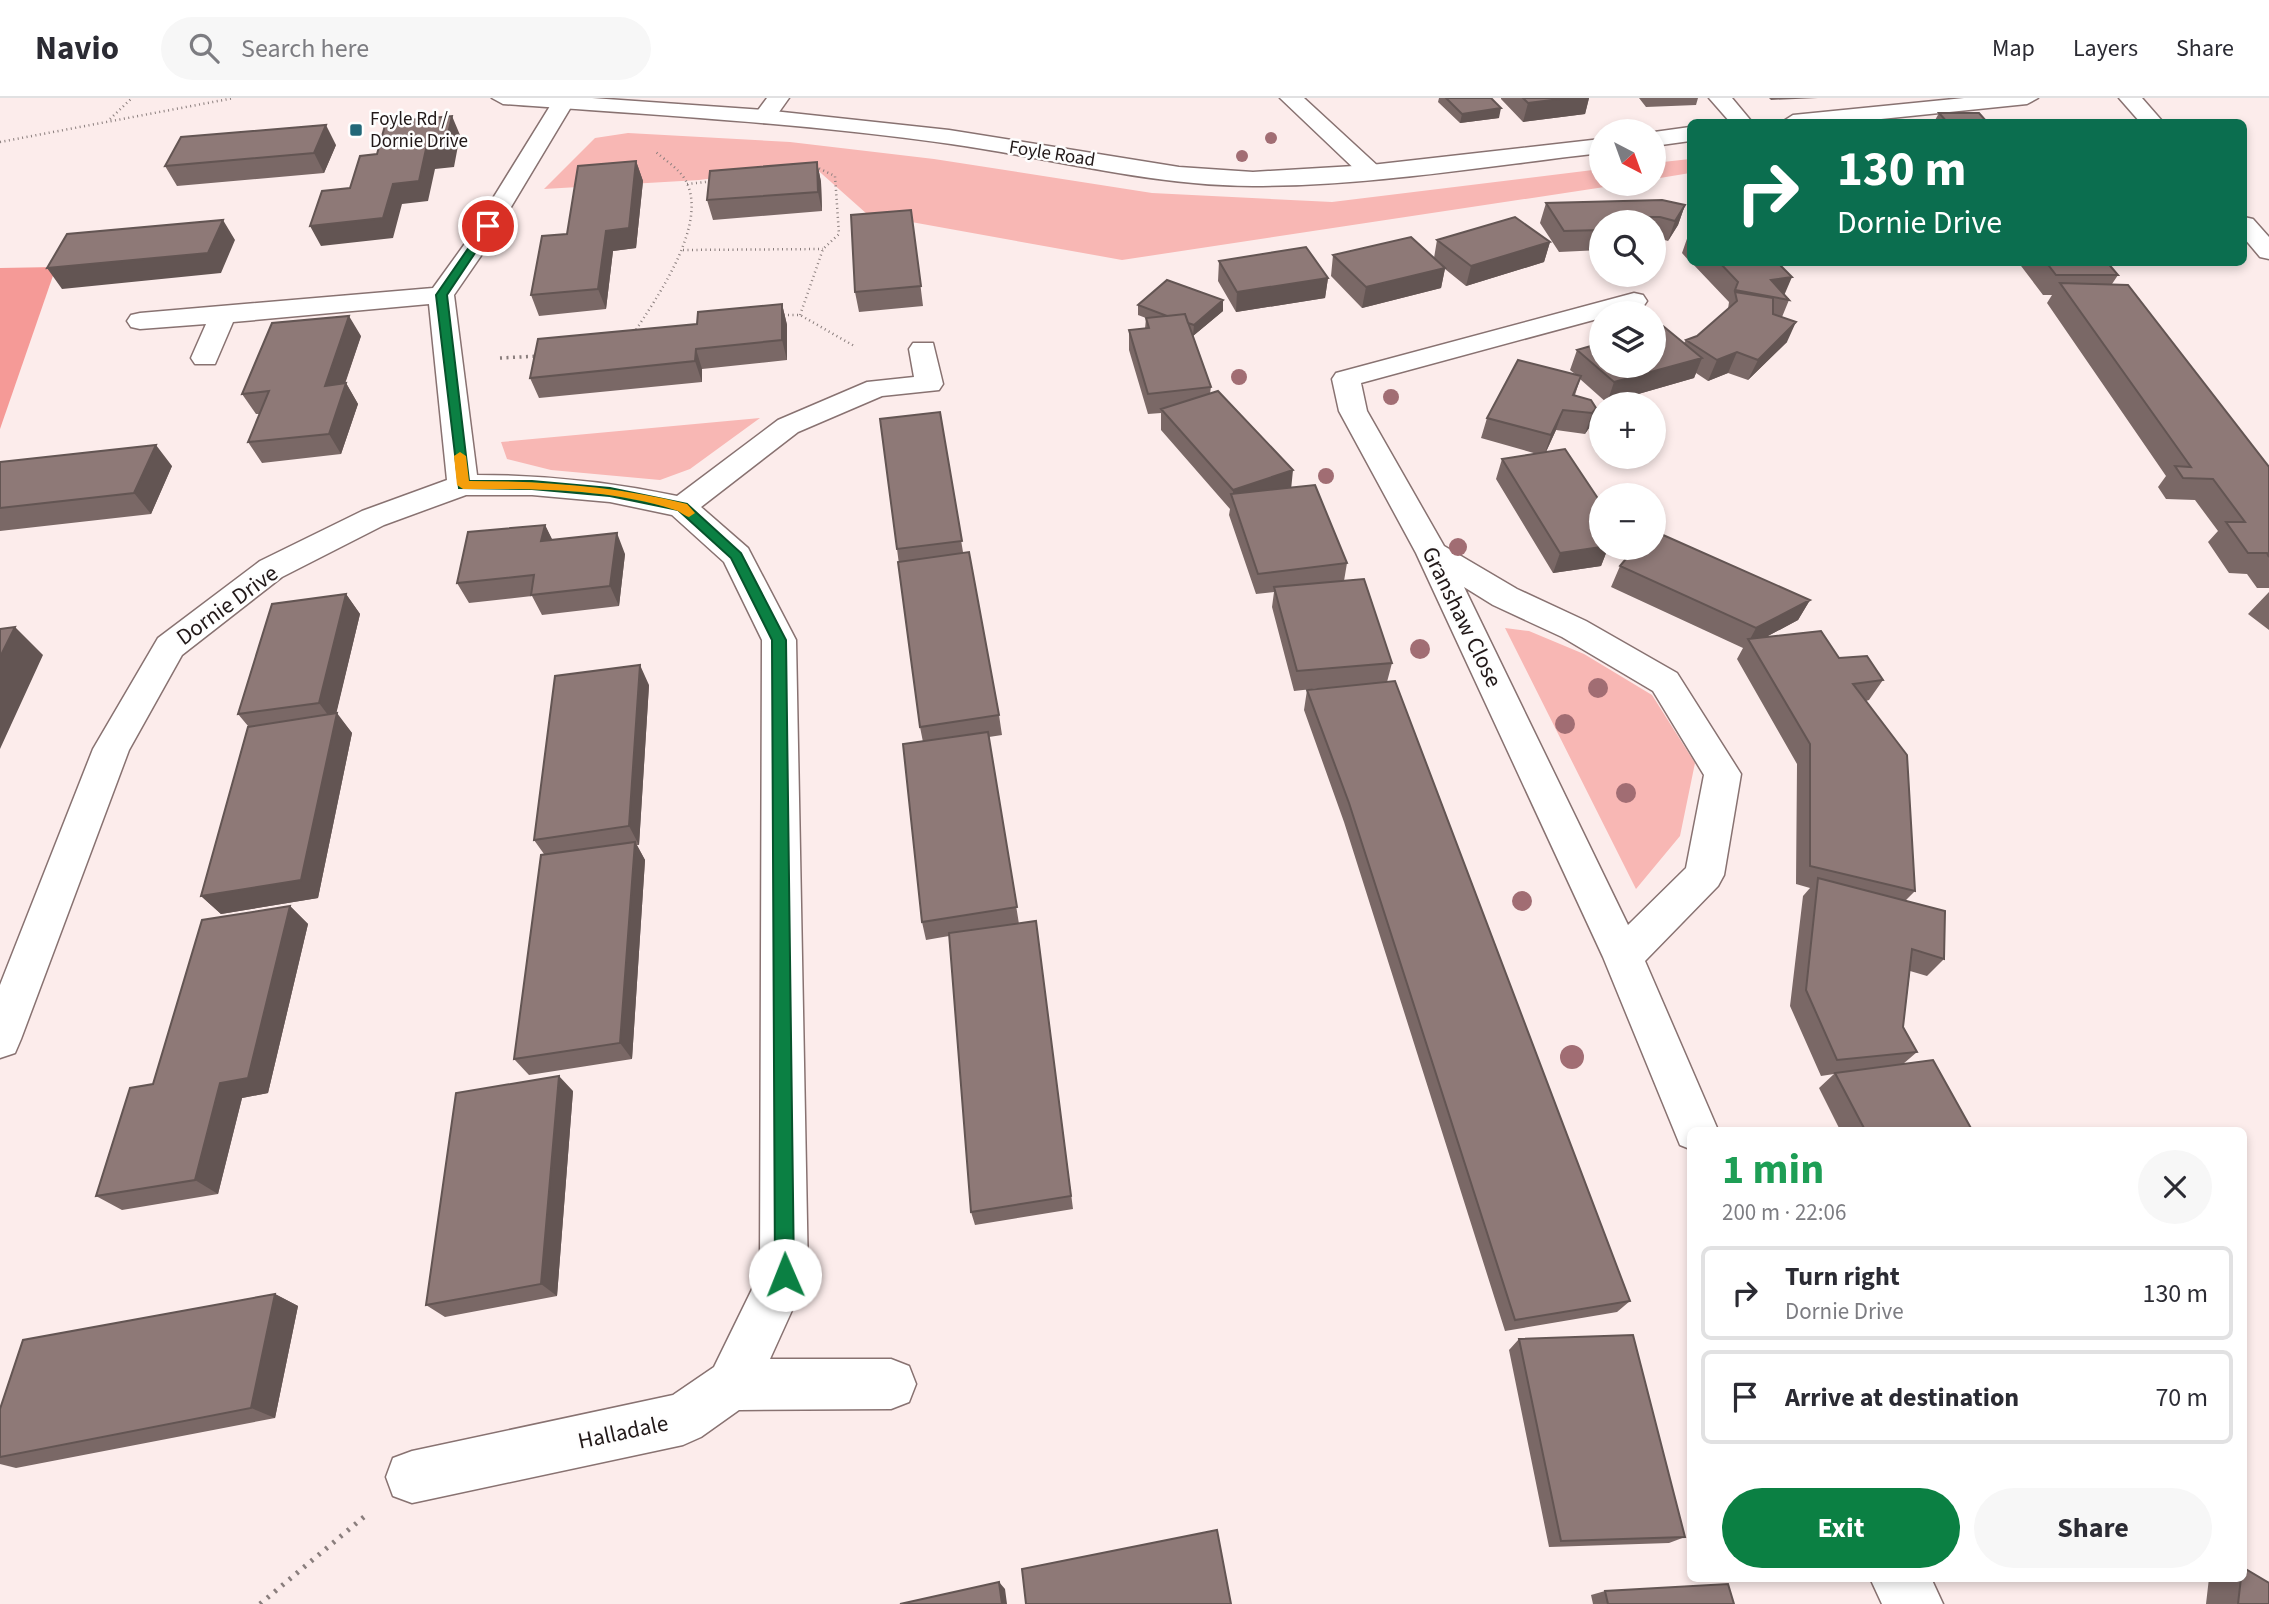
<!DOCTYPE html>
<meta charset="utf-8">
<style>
:root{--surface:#fff;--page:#f7f7f7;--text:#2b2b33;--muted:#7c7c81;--line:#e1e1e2;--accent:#0b8043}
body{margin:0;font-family:"Source Sans 3",sans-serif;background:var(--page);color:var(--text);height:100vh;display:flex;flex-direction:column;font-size:26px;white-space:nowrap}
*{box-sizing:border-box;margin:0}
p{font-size:23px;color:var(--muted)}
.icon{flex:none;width:38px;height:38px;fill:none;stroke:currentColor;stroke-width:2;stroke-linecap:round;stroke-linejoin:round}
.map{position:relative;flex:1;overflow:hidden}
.drawer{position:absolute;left:1687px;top:1029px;width:560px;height:455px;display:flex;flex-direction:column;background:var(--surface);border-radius:10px;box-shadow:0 4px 10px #0003}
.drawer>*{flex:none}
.guide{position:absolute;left:1687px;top:21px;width:560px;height:147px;border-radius:10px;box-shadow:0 4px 10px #0003;background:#0b6e4f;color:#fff;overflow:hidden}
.needle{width:46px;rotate:139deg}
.buttons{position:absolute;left:1589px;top:21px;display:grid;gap:14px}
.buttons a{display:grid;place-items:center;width:77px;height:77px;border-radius:50%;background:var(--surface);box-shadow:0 4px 10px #0003;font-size:35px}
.pin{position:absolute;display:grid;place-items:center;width:60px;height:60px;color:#fff;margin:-30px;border:4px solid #fff;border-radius:50%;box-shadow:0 2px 7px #0007}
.me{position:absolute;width:77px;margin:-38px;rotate:359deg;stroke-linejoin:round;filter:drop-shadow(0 0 5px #0008)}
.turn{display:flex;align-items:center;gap:24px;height:147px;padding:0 35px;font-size:32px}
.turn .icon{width:91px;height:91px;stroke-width:2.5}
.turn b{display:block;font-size:49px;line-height:60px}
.round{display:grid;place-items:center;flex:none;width:74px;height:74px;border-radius:37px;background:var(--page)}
.summary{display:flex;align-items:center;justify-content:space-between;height:119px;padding:0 35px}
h1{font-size:42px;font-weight:700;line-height:52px;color:#1e9e55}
.cta{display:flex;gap:14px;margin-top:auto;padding:14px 35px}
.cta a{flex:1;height:80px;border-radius:42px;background:var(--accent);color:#fff;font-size:28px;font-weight:700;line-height:80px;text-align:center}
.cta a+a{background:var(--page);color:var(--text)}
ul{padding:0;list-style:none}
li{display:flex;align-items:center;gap:21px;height:94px;margin:0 14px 10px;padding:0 21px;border:4px solid var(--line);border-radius:10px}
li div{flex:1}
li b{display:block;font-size:26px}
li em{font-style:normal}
header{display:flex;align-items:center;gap:42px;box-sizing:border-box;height:98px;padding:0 35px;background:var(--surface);border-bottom:2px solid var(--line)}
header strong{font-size:33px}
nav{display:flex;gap:38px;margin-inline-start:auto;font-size:24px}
.search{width:490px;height:63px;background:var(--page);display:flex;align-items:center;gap:18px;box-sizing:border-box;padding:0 24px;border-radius:38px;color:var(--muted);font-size:26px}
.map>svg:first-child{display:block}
</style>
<header>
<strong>Navio</strong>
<div class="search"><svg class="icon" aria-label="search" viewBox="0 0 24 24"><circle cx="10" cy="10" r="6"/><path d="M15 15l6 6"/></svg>Search here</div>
<nav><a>Map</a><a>Layers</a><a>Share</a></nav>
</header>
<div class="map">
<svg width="2269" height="1506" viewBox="0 0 2269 1506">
<rect width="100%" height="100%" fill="#fceceb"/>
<path fill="#f8b7b4" d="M628 35 790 44 934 61 1152 95 1332 104 1601 71V86H1624L1122 162 867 116 813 68 699 82 544 91 595 40Z
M1690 61V75L1654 81V65Z
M760 320 690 371 660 382 551 372 507 361 501 344Z
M1505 530 1529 533 1584 556 1652 597 1695 665 1680 738 1636 791Z"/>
<path fill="#f59a97" d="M56 169 0 331V170Z"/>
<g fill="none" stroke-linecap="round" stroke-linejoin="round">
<g stroke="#887271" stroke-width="3">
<path id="street" d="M555 0H571L574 4 487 149 454 197 477 377C545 377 610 384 677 398L778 322 867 284 914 279 909 251 913 245H933L943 286 939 292 882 298 798 334 701 409 748 450 796 542 808 1177 770 1261H891L909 1268 916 1286 909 1304 891 1311 739 1312 701 1339 683 1347 412 1405 393 1398 386 1379 393 1360 412 1353 673 1297 714 1269 760 1175 762 542 724 464 672 417 610 404 532 397H466L384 427 282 479 182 557 129 652 21 941 15 955 0 960V887L93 651 158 540 260 463 362 413 447 382 429 206 233 224 215 266H195L191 260 206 226 140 231 131 229 127 223 131 217 140 215 433 190 464 147Z
M767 0H789L772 24H756L753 19Z
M1280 0H1304L1379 69 1383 74 1379 79H1363Z
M1709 0H1732L1752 24H1730Z
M1634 195 1643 197 1647 203 1643 209 1618 215H1601V220L1361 285 1367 313 1444 448 1517 491 1586 523 1677 575 1741 676 1724 777 1718 788 1645 863 1718 1032H1690V1051L1680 1047 1603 859 1416 455 1339 313 1332 281 1336 275ZM1464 489 1493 507 1562 539 1653 593 1704 677 1686 770 1628 827Z
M1870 1480H1931L1943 1506H1882Z"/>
</g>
<g stroke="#887271" stroke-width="3">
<path id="secondary" d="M492 0H592L764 12 949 32 1179 69 1253 74 1371 67 1601 41V55C1487 68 1369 88 1253 88 1152 88 1051 60 951 46 803 25 652 17 503 6Z
M1964 0H2038L2027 6 1852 24H1782L1793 17Z
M1690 29V43L1654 48V34Z"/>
</g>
<g stroke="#887271" stroke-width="3">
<path id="highway" d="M2119 0H2142L2163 24H2140Z
M2244 119 2253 121 2269 139V161L2260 159 2244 140Z"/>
</g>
<path stroke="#8a7e7d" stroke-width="2.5" stroke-dasharray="1 3.5" stroke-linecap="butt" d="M110 21 132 0
M0 44 234 0
M687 86 714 83
M683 152 823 151
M779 217H800L856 249
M800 217 823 151 839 136 835 78 816 69
M634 235C657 199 707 129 687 85 681 72 666 63 656 54"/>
<path stroke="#8a7e7d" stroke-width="3.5" stroke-dasharray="2 4.5" stroke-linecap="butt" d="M500 260 540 258"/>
<path stroke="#8a7e7d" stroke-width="5" stroke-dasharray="2.5 7" stroke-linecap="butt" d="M260 1506 365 1418"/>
<use href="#street" fill="#fff" fill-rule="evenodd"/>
<use href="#secondary" fill="#fff" fill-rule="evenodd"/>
<use href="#highway" fill="#fff" fill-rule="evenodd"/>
</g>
<g fill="#a16d73">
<circle cx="1271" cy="40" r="6"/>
<circle cx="1242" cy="58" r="6"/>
<circle cx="1239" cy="279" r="8"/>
<circle cx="1391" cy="299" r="8"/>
<circle cx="1326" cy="378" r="8"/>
<circle cx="1458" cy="449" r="9"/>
<circle cx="1420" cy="551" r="10"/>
<circle cx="1598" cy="590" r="10"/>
<circle cx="1565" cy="626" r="10"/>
<circle cx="1626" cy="695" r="10"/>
<circle cx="1522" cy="803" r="10"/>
<circle cx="1572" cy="959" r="12"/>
</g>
<path fill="#7a6866" d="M1439 0H1491L1499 20 1460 25 1438 4Z
M1501 0H1589L1585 16 1523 24 1501 1Z
M1639 0H1698L1696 7 1646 9Z
M1769 0H1818L1771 2Z
M1939 15 1987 24H1934Z
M336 47 324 75 177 88 165 68Z
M636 63 643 83 636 150 613 153 606 211 539 218 531 197 567 136Z
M817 64 821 84 822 113 713 122 707 102Z
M1662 102 1685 107 1678 127 1668 143 1654 139V124H1601V152L1559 154 1540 125 1546 105Z
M911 112 923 208 859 214 855 194Z
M1689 135H1690V164L1682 155Z
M1437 142 1550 144 1544 164 1466 188 1445 171 1441 190 1362 210 1331 178 1333 157 1434 160Z
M1219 163 1328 180 1325 200 1236 214 1218 183Z
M1691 164H1777L1784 196 1789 202 1782 219 1787 244 1748 282 1728 275 1708 283 1696 275 1694 280 1607 305 1580 281 1575 297 1596 310 1589 330 1585 336 1556 332 1546 354 1601 450H1608L1601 468 1553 475 1496 381 1502 361 1537 356 1481 340 1487 320 1575 276 1570 272 1577 252 1684 245 1686 242 1697 238 1728 211 1729 204Z
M2018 164H2107L2118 177 2112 186 2269 369V490H2257L2247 476 2229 475 2208 444 2218 433 2195 402 2166 401 2158 389 2166 378 2047 205 2052 197H2043Z
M1223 202V213L1193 238H1192L1211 289 1210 296 1291 390 1347 465 1344 483 1392 565 1387 584 1630 1203 1617 1214 1505 1233 1344 724 1304 612 1307 592 1321 590 1294 593 1272 509 1274 494 1256 496 1229 417 1230 411 1161 332V315L1148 316 1129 252V232L1145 231 1146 220 1138 217V207Z
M782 206 787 227V262L702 271V284L539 300 530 280 697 226Z
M361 238 345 286 346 285 358 306 341 356 262 365 248 344 260 316H256L242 296Z
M940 314 963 454 999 617 1002 637 989 639 1019 826 1036 823 1073 1111 975 1127 971 1114 949 838 926 842 922 824 923 644 920 629 897 451Z
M0 364 172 368 151 416 0 433Z
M545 427 552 442 625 456 619 508 542 517 532 498 469 505 457 485Z
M1620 468 1810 502 1798 522 1766 539 1839 560 1883 582 1869 602 1866 603 1915 793 1906 802 1944 861 1927 878 1910 873 1903 929 1917 954 1903 966 1972 1032H1840L1819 990 1834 976 1821 978 1790 908 1803 798 1810 790 1796 786 1797 666 1737 561 1743 550 1611 489Z
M2269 494V532L2248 516Z
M346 496 360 516 336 615 352 635 318 800 221 816 201 798 248 628 238 616Z
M649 587 639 747H637L645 762 632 961 529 977 514 961 544 756 534 742Z
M290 808 308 826 268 995 242 1000 218 1096 122 1112 96 1098 153 986Z
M573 993 557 1198 445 1219 426 1207Z
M275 1196 298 1208 275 1320 16 1370 0 1366V1359Z
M1519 1241 1685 1439 1669 1445 1549 1449 1509 1252Z
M2209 1480H2244L2269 1506H2206Z
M1605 1493 1734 1506H1593L1591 1497Z"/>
<path fill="#635553" d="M1568 0H1589L1585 16 1523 24 1528 5Z
M1501 10 1499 20 1460 25 1462 16Z
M452 18 460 37 454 69 435 71 428 103 402 106 393 140 321 148 310 128 393 86 426 51Z
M326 27 336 47 324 75 314 55Z
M636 63 643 83 636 150 613 153 606 211 598 191 606 133Z
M817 64 821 84 822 113 818 94Z
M1685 107 1678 127 1668 143 1675 123Z
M223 122 235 142 221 175 62 191 47 170Z
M1550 144 1544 164 1466 188 1471 168Z
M1445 170 1441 190 1362 210 1366 189Z
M1792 179 1783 200 1771 182Z
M1328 180 1325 200 1236 214 1237 194Z
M1223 202V213L1193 238 1194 227Z
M782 206 787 227V262L782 242Z
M349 218 361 238 337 308 325 288Z
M1796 224 1787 244 1748 282 1758 262Z
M696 251 702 271V284L695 263Z
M1737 254 1728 275 1708 283 1717 262Z
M1702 260 1694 280 1607 305 1614 284Z
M346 285 358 306 341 356 329 336Z
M1596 310 1589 330 1585 336 1592 315Z
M1563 312 1556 332 1544 358 1551 337Z
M156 347 172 368 151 416 134 395Z
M1293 372 1291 392 1233 401V392Z
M545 427 555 447 541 443Z
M1601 431V450H1608L1601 468 1553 475 1560 455 1598 432Z
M617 435 625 456 619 508 610 488Z
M346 496 360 516 334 625 319 605Z
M1810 502 1798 522 1751 547 1749 543 1756 530Z
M15 529 43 557 0 651V559Z
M640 567 649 587 639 747 629 728Z
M337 615 352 635 318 800 221 816 201 798Z
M635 744 645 762 632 961 620 945Z
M290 808 308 826 268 995 242 1000 218 1096 195 1082 220 985Z
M559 978 573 993 557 1198 541 1186Z
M275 1196 298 1208 275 1320 251 1310Z
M999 1484 1005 1491 1007 1506H1002Z"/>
<path fill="#8e7977" stroke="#635553" stroke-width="2" d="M1446 0H1491L1501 10 1462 16Z
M1523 0H1568L1528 5Z
M1939 15H1979L1987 24H1947Z
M452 18 445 50 426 51 419 83 393 86 383 120 310 128 322 93 350 90 360 58 377 56 386 24Z
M326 27 314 55 165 68 181 39Z
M636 63 629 130 606 133 598 191 531 197 542 138 567 136 578 68Z
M817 64 818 94 707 102 710 73Z
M1662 102 1685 107 1675 123 1660 119H1640L1643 124H1601V132L1564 133 1546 105Z
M911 112 921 188 855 194 851 117Z
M1515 119 1550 144 1471 168 1437 142Z
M223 122 208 155 47 170 67 136Z
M1411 139 1445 170 1366 189 1333 157Z
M1306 149 1328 180 1237 194 1219 163Z
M1719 164H1777L1792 179 1771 182 1789 202 1735 192 1738 184Z
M2046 164H2107L2118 177H2056Z
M1167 182 1223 202 1194 227 1188 225 1185 216 1167 218 1138 207Z
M2060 185 2128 187 2269 369V459L2267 455H2248L2226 424H2245L2213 381 2183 380 2175 368 2191 369Z
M1735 194 1773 200V216L1796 224 1758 262 1737 254 1717 262 1686 242 1697 238 1737 203Z
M782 206V242L696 251 695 263 530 280 538 241 697 226 698 214Z
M1185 216 1211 289 1148 296 1129 232 1149 230 1146 220Z
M349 218 325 288 346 285 329 336 248 344 269 293 242 296 272 225Z
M1663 228 1702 260 1614 284 1577 252 1601 245V268H1654V230Z
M1518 262 1581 278 1573 297 1591 302 1596 310 1592 315 1563 312 1551 337 1487 320Z
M1218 293 1293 372 1233 392 1161 311Z
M940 314 962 443 897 451 880 321Z
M156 347 134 395 0 410V364Z
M1565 351 1601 405V431L1598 432 1601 436V449L1560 455 1502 361Z
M1315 387 1347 465 1258 476 1231 396Z
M545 427 541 443 617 435 610 488 531 497 534 477 457 485 468 434Z
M1654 433 1810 502 1756 530 1620 468 1635 450H1654Z
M969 454 999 617 920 629 898 464Z
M1364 481 1392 565 1297 573 1274 489Z
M346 496 319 605 238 616 272 506Z
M15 529 0 559V531Z
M1821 533 1839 560 1867 558 1883 582 1853 586 1907 657 1915 793 1810 768V646L1748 541Z
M640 567 629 728 534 742 555 578Z
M1395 583 1630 1203 1515 1222 1349 705 1307 592Z
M337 615 301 782 201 798 248 629Z
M988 634 1017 809 922 824 903 646Z
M635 744 620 945 514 961 541 757Z
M1818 780 1945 813 1944 861 1912 851 1903 929 1917 954 1837 962 1806 892Z
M290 808 248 980 220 985 195 1082 96 1098 130 990 153 986 202 822Z
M1036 823 1071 1098 971 1114 949 835Z
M1933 962 1972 1032H1865L1835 975Z
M559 978 541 1186 426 1207 456 995Z
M275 1196 251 1310 0 1359V1311L23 1242Z
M1633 1237 1685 1439 1561 1443 1519 1241Z
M1217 1432 1231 1506H1026L1022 1471Z
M2244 1470 2269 1485V1506H2238L2241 1480H2244Z
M999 1484 1002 1506H900Z
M1728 1486 1734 1506H1608L1605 1493Z"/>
<path fill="#0b8043" stroke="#07532c" stroke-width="2" d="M485 126 493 128 447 197 469 383H532L610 390 687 406 741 455 786 542 794 1177 792 1184 785 1187 777 1184 775 1177 772 542 731 460 678 412 610 398 532 391 459 390 436 197Z"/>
<path fill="#f59e0b" d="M460 354 466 358 469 383C543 383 615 388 687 406L695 415 689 419C683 417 680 413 675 412 607 390 533 391 463 391L457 387 454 358Z"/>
<rect fill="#226778" stroke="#fefefe" stroke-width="2.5" x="349" y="25" width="14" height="14" rx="3.5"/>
<g text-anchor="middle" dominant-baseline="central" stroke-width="5" stroke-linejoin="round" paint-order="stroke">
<g font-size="19" fill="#211818" stroke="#fefefe" text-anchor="start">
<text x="370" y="21">Foyle Rd /<tspan x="370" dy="22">Dornie Drive</tspan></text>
</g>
<g font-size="19" fill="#211818" stroke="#fefefe">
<text transform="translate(1052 56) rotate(9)">Foyle Road</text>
</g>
<g font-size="23" fill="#211818" stroke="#fefefe">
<text transform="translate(227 507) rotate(-36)">Dornie Drive</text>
<text transform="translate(1462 519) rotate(64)">Granshaw Close</text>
<text transform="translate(623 1334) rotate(-12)">Halladale</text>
</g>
</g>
</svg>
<div class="buttons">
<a><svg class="needle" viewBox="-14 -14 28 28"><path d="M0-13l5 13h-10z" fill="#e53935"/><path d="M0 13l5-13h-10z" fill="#7c7c81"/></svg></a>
<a><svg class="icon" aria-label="search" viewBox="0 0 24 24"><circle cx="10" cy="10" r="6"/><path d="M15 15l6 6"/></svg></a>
<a><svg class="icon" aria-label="layers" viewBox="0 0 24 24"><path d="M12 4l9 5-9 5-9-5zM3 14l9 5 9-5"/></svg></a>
<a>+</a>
<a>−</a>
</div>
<div class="pin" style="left:488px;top:128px;background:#d93025"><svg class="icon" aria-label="arrive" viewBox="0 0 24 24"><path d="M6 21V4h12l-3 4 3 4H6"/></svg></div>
<svg class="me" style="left:785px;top:1177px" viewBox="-20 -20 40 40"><circle r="19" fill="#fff"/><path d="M0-13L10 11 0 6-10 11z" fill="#0b8043"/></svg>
<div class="guide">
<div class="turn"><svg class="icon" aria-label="right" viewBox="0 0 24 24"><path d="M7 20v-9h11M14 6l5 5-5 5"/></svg><div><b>130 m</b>Dornie Drive</div></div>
</div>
<section class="drawer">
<div class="summary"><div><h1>1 min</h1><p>200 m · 22:06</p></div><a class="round"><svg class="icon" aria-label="close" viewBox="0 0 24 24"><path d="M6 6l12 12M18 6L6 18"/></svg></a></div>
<ul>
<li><svg class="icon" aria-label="right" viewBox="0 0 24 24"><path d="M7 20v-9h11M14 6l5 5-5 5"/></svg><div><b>Turn right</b><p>Dornie Drive</p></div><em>130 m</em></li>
<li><svg class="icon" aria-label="arrive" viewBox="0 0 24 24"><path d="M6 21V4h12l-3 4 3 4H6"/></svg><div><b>Arrive at destination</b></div><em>70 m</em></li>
</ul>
<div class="cta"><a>Exit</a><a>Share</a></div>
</section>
</div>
